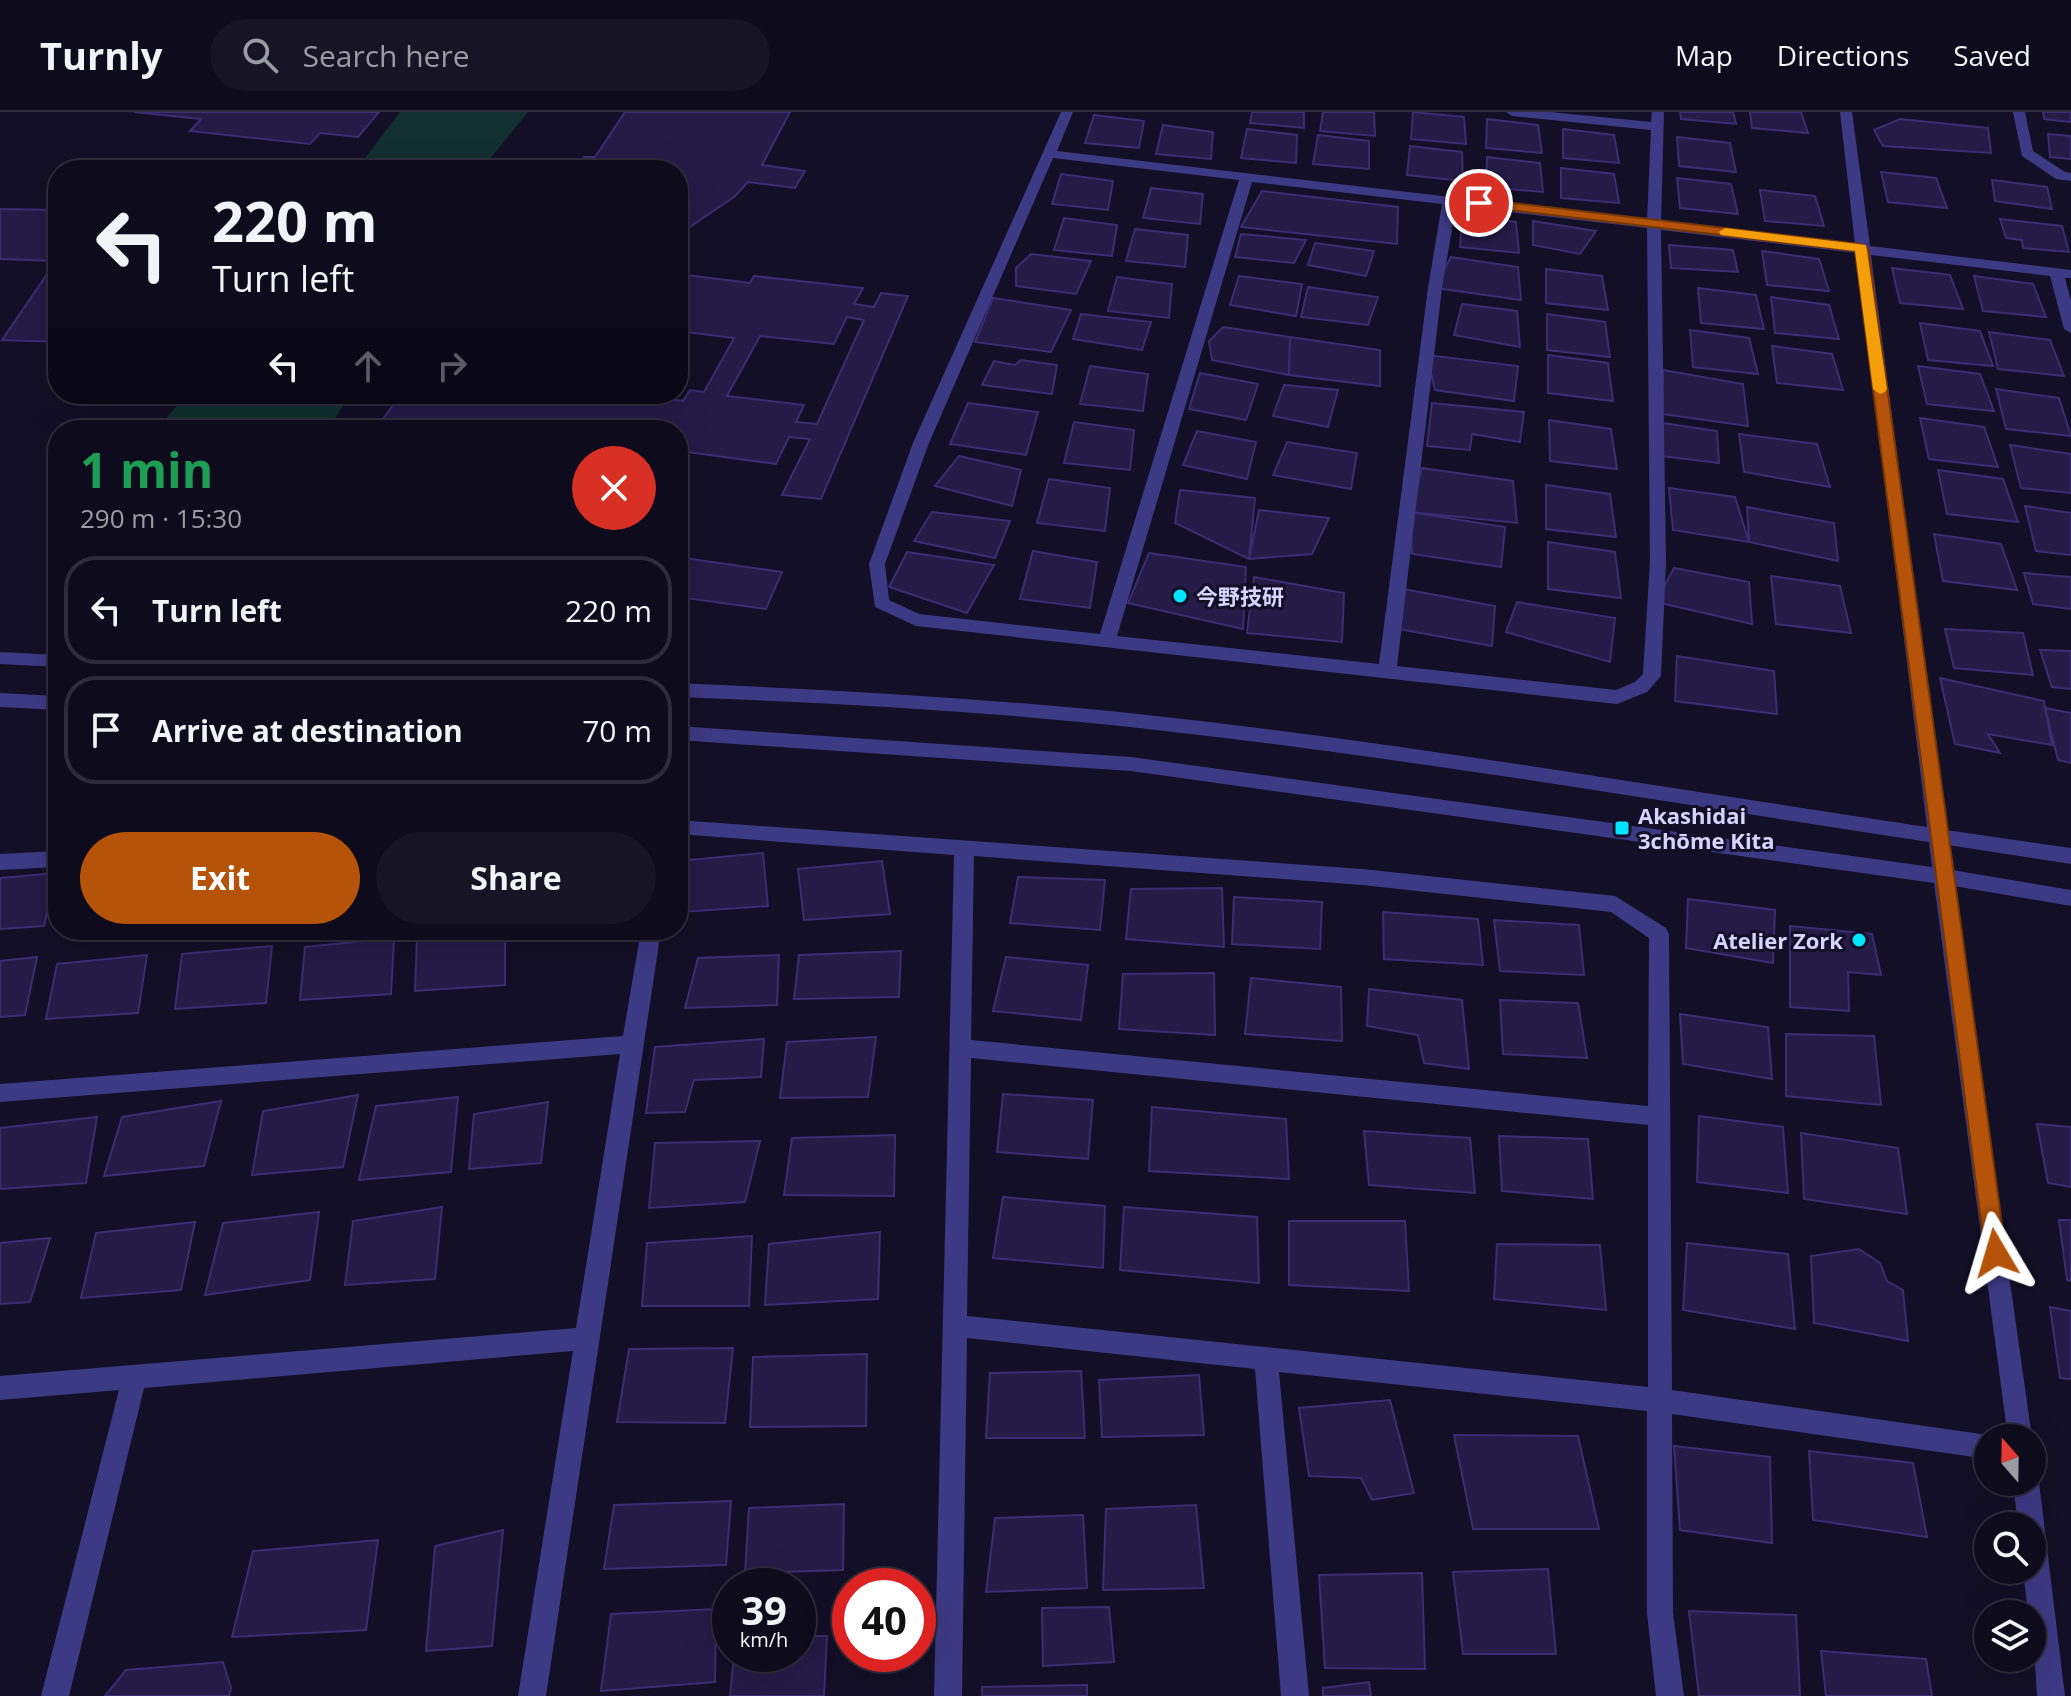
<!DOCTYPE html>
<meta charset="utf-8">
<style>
:root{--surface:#0e0b1c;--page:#171425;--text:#f1f3f6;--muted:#9b9ba3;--line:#2e2b3b;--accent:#b45309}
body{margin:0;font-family:"Open Sans","Noto Sans JP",sans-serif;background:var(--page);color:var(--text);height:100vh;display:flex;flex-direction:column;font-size:30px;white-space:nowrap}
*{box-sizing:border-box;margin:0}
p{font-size:26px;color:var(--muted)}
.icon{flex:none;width:44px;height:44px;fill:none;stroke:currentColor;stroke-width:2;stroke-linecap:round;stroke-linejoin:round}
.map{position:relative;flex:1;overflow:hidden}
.drawer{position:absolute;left:48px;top:308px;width:640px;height:520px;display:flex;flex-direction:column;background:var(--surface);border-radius:32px;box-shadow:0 8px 32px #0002,0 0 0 2px var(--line)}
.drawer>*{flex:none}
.hud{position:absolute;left:48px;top:48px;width:640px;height:244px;border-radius:32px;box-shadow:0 8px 32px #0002,0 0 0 2px var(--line);background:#0e0b1c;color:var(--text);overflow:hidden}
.needle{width:52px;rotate:340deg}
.buttons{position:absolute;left:1974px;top:1312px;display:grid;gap:16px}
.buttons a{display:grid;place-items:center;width:72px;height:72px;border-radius:50%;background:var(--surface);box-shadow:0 8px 32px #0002,0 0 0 2px var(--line);font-size:40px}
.speed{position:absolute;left:712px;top:1456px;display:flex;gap:16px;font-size:40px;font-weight:700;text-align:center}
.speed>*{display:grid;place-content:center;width:104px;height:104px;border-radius:50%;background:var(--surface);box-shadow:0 8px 32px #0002,0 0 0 2px var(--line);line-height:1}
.speed small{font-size:20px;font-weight:400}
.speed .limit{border:12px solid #d22;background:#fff;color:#111}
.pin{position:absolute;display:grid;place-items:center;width:68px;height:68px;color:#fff;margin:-34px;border:4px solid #fff;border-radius:50%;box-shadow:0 2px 8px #0007}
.me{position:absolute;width:88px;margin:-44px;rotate:353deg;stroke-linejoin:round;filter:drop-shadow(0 0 6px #0008)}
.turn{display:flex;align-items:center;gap:28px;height:168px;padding:0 32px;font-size:36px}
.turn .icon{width:104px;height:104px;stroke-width:2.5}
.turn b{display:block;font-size:56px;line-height:68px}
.lanes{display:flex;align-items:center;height:76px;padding:0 32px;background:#0003;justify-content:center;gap:40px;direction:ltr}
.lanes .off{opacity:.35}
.round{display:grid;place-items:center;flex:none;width:84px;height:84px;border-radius:42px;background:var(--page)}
.summary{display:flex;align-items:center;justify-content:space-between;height:136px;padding:0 32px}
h1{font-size:48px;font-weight:700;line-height:60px;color:#1e9e55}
.cta{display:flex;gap:16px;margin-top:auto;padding:16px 32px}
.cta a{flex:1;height:92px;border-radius:48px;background:var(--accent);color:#fff;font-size:32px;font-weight:700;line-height:92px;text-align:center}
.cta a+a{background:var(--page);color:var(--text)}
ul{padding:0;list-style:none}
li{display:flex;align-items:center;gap:24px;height:108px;margin:0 16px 12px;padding:0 16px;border:4px solid var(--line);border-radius:32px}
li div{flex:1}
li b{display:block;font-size:30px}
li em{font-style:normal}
header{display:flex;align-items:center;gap:48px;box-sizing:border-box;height:112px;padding:0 40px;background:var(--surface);border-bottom:2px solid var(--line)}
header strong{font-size:38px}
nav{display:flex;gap:44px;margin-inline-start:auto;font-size:28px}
.search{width:560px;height:72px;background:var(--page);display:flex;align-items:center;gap:20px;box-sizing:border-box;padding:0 28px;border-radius:44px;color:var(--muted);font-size:30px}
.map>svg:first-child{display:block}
</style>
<header>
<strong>Turnly</strong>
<div class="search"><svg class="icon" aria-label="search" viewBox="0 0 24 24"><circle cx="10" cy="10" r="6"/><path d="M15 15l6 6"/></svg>Search here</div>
<nav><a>Map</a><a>Directions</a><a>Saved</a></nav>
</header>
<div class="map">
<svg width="2071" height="1584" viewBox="0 0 2071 1584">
<rect width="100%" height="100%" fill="#130f26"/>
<path fill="#12302f" d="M400 0H528L481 58H356Z
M187 282H350L328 318H156Z"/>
<path fill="#241b47" stroke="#3b2d73" stroke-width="2" fill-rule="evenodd" d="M134 0H379L358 25 320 21 310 32 190 19 201 7Z
M625 0H790L762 53 805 59 795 76 748 70 734 85 678 123V58H573L584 45H595Z
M1252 0H1304V16L1250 11Z
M1323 0H1374L1375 24 1320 19Z
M1413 0 1464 5 1466 32 1411 27Z
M1680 0H1733L1736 12 1681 7Z
M1750 0H1801L1808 21 1752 16Z
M2043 0H2071V10L2044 7Z
M1094 3 1144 9 1139 36 1085 31Z
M1487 7 1538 13 1542 41 1486 36Z
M1900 7 1988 16 1991 41 1883 34 1874 18Z
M1163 13 1213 20 1211 47 1156 42Z
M1247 17 1297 23 1296 51 1241 46Z
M1563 17 1614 23 1619 51 1563 46Z
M2048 22 2071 24V47L2050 45Z
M1318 23 1369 29V57L1313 52Z
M1677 25 1730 31 1736 60 1679 54Z
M1410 34 1462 40 1463 69 1407 63Z
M1487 45 1540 51 1543 80 1486 75Z
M1561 56 1614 62 1619 91 1561 86Z
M1881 60 1936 66 1947 96 1888 90Z
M1061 62 1113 69 1108 98 1052 92Z
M1677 66 1731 72 1738 102 1680 96Z
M1992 68 2047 75 2052 97 1995 89Z
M1151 76 1203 82 1200 112 1143 106Z
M1760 78 1815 84 1824 114 1765 109Z
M1262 79 1398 95 1397 132 1241 115Z
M0 97 58 98V230L2 228 56 149 0 147Z
M1462 103 1516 110 1519 141 1460 135Z
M1064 106 1117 113 1112 144 1054 138Z
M2000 107 2062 114 2069 140 2023 136 2022 128 2006 126Z
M1533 109 1596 119 1580 142 1533 133Z
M1135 117 1188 123 1185 155 1126 149Z
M1241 122 1306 128 1294 151 1235 145Z
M1315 131 1374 139 1366 164 1308 153Z
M1669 133 1733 138 1738 160 1671 156Z
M1762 139 1819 147 1829 179 1767 173Z
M1031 142 1091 149 1076 182 1016 174V156Z
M1451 145 1518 155 1521 188 1435 176Z
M1892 156 1950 163 1963 197 1900 191Z
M1546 157 1602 164 1608 198 1546 191Z
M678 162 750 171 754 164 863 176 854 192 874 195 881 181 908 184 821 387 782 383 810 327 789 325 776 352 680 339 678 342V318H375L401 282H636L683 289 690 278 704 280 734 226 678 219ZM847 205 864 208 817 312 796 310 804 293 727 284 760 224 834 232Z
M1239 164 1302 172 1296 204 1230 193Z
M1974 164 2033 172 2046 205 1983 199Z
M1117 165 1172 172 1169 206 1108 199Z
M1308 175 1378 185 1368 213 1301 205Z
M1698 176 1756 183 1764 217 1701 211Z
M1771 185 1829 193 1839 227 1775 221Z
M993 186 1071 198 1051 240 975 230Z
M1462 192 1517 199 1520 235 1454 223Z
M1081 202 1151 210 1142 238 1073 227Z
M1547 202 1605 210 1610 245 1547 238Z
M1920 211 1980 219 1993 254 1928 248Z
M1223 215 1290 225 1289 263 1212 248 1209 229Z
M1690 218 1749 226 1758 262 1693 255Z
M1989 220 2050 228 2064 264 1998 257Z
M1290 225 1380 238V274L1289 263Z
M1772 234 1832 242 1843 278 1777 271Z
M1427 243 1518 254 1514 289 1435 278Z
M1548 243 1608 251 1613 289 1548 281Z
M1021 248 1057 253 1052 282 982 273 994 249 1015 253Z
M1090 254 1148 262 1143 299 1080 292Z
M1918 254 1980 262 1994 299 1927 292Z
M1663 258 1743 272 1748 314 1662 302Z
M1200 261 1258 272 1246 308 1189 297Z
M1284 273 1338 278 1328 315 1273 304Z
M1996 277 2059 286 2071 324 2006 317Z
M968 291 1038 300 1026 343 950 332Z
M1432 291 1524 300 1520 330 1472 322 1470 338 1427 334Z
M1920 306 1984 315 1998 355 1929 347Z
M1549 308 1611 317 1617 357 1550 349Z
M1074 310 1134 318 1130 358 1064 351Z
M1663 311 1717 319 1719 351 1662 344Z
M76 312 116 313 113 318H73Z
M1197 319 1256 330 1247 367 1183 353Z
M1739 322 1817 332 1830 375 1744 360Z
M1287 330 1357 341 1351 377 1273 363Z
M2010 333 2071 342V381L2021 376Z
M959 344 1021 358 1012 394 935 374Z
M1422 356 1513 369 1517 411 1410 400Z
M1938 358 2003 367 2018 410 1947 402Z
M1049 367 1110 376 1105 419 1037 411Z
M1546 373 1610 382 1616 425 1546 417Z
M1669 376 1735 385 1749 430 1673 418Z
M1180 378 1255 386 1249 447 1175 411Z
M2025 394 2071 401V443L2036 439Z
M1747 395 1834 411 1838 449 1749 430Z
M1259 398 1329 406 1312 442 1249 447Z
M932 400 1010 409 995 446 914 429Z
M1410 400 1505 415 1501 455 1412 442Z
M1934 422 2001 432 2017 478 1943 469Z
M1548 430 1615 440 1621 486 1548 477Z
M1033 439 1097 450 1090 496 1020 487Z
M907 440 994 453 967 501 889 475Z
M1149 441 1246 455 1243 517 1128 491Z
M678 445 782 460 766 497 678 485Z
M1674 456 1749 470 1752 512 1656 490Z
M2024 461 2071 465V497L2033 492Z
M1771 464 1840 474 1851 521 1776 512Z
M1254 465 1344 481 1342 530 1247 521Z
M1398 476 1495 494 1492 534 1393 516Z
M1517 490 1615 506 1610 550 1506 520Z
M1945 517 2023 521 2033 563 1954 556Z
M2040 538 2071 539V577L2052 575Z
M1677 544 1774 559 1777 602 1675 589Z
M1940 566 2044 589 2052 633 1988 622 2000 641 1955 632Z
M2045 596 2071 601V651L2058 648Z
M763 741 768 794 682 800 679 749Z
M882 749 890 802 804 808 798 757Z
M56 761 44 814 0 817V766Z
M1018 765 1105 768 1100 818 1010 811Z
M1222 776 1224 835 1126 827 1131 777Z
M1234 785 1322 790 1320 837 1232 832Z
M1688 787 1775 798 1773 851 1686 836Z
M1383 800 1478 807 1483 853 1384 847Z
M1494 808 1579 813 1584 863 1500 859Z
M1790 814 1872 822 1881 863 1848 860 1849 899 1790 895Z
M505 818V873L415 879 417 825Z
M394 826 391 882 300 888 305 835Z
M272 834 266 891 175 897 182 842Z
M901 839 899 885 794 887 799 843Z
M147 843 138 901 46 907 57 852Z
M779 843 777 893 685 896 698 846Z
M37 845 25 903 0 905V849Z
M1006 845 1088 853 1081 908 993 899Z
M1214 861 1215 923 1119 917 1123 862Z
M1251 866 1341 875 1342 929 1245 922Z
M1369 877 1462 888 1469 957 1424 951 1418 923 1367 914Z
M1500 888 1578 891 1587 946 1503 942Z
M1680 902 1768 915 1772 967 1683 952Z
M1786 922 1874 924 1881 993 1786 984Z
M876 925 868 985 780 986 787 930Z
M764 927 761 965 694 968 685 1000 646 1001 655 935Z
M1003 982 1093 988 1088 1047 997 1040Z
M358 983 343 1055 252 1063 263 999Z
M458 985 451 1060 359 1068 376 994Z
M221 989 204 1054 104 1064 122 1005Z
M548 990 541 1051 469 1057 474 1002Z
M1152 995 1286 1007 1289 1067 1149 1059Z
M1699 1004 1783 1015 1788 1081 1697 1070Z
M97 1005 86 1071 0 1077V1016Z
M2037 1012 2071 1015V1075L2048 1071Z
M1364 1019 1470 1026 1475 1081 1369 1073Z
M1801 1021 1898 1036 1907 1102 1804 1087Z
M895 1023 894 1084 784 1083 792 1026Z
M1499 1024 1588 1027 1593 1087 1502 1079Z
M760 1029 745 1090 649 1096 655 1031Z
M1003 1085 1105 1094 1103 1156 993 1146Z
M442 1095 435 1167 345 1173 353 1109Z
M1124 1095 1257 1105 1259 1171 1120 1158Z
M319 1100 310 1168 205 1183 223 1111Z
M2059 1108H2071V1169L2067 1168Z
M1289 1109H1405L1409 1179 1289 1173Z
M195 1110 181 1178 81 1186 96 1121Z
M880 1120 878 1187 765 1193 769 1132Z
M752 1124 749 1194H642L647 1131Z
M50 1126 30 1190 0 1192V1131Z
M1687 1131 1788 1142 1795 1217 1683 1198Z
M1497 1132 1600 1133 1606 1198 1494 1187Z
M1859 1137 1880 1151 1887 1169 1903 1178 1908 1229 1814 1211 1811 1144Z
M2050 1195 2071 1199V1267L2060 1266Z
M733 1236 725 1311 617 1310 629 1237Z
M867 1242 866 1314 750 1315 753 1245Z
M1081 1259 1085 1326H986L990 1261Z
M1199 1263 1204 1323 1102 1325 1099 1268Z
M1390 1288 1414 1381 1372 1388 1361 1366 1309 1364 1299 1296Z
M1454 1323 1578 1324 1599 1417H1473Z
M1674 1334 1770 1345 1772 1431 1680 1418Z
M1809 1339 1913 1351 1927 1425 1813 1408Z
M731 1389 726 1453 604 1457 614 1393Z
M844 1392 843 1458 745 1461 749 1396Z
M1196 1393 1204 1476 1103 1478 1106 1397Z
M1083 1403 1087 1476 986 1480 995 1406Z
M503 1418 492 1534 426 1539 435 1434Z
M378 1428 366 1518 232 1525 253 1439Z
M1548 1457 1556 1542H1463L1453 1460Z
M1422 1461 1425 1557 1325 1556 1319 1463Z
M1109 1495 1114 1550 1043 1554 1042 1496Z
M716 1497 715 1570 601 1579 611 1502Z
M1689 1499 1796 1503 1800 1584H1699Z
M798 1524H827L824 1584H730L734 1542H798Z
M1821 1539 1926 1547 1932 1584H1826Z
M223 1550 231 1576 229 1584H105L126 1558Z
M1369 1570 1371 1584H1323V1576Z
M1087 1573V1584H982V1575Z"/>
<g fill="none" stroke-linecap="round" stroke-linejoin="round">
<path fill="#3d3a85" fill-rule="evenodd" d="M1061 0H1073L1057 39 1647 108 1651 18 1512 4 1506 0H1550L1651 10 1652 0H1664L1661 110 1855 132 1840 0H1852L1870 134 2071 158V166H2065L2071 189V221L2064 217 2050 164 1871 143 1946 718 2071 736V752L1948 733 1952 758 2071 778V794L1954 774 2032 1326V1327L2008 1326 1934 771 1131 659 678 628V614L1131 645 1932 755 1929 730C1666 690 1403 645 1139 616 986 599 832 591 678 585V571C831 578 986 586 1138 602 1402 630 1664 676 1927 715L1857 141 1661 118 1666 450 1661 564 1647 580 1617 592 916 514 875 495 869 452 913 331ZM1053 46 1239 68 1100 522 919 502 889 488 885 452 929 331ZM1252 70 1442 92 1428 176 1379 552 1117 524ZM1456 94 1647 116 1650 450 1643 562 1635 570 1616 578 1397 554 1442 176Z
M2013 0H2025L2033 39 2065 60 2071 61V69L2056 67 2022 44Z
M0 540 58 543V555L0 552Z
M0 581 58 584V598L0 595Z
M678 708 1362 757 1615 784 1666 816 1669 822 1672 1278 1988 1323 1996 1326H1988V1347L1672 1302 1673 1501 1684 1584H1656L1647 1501V1299L1279 1260 1309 1584H1281L1255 1257 967 1226 962 1584H934L954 743 678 722ZM974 744 1362 773 1611 800 1649 826 1648 994 971 928ZM971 946 1648 1013V1275L967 1204Z
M58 739V755L0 758V742Z
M641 818H661L546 1584H518L573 1239 144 1276 69 1584H41L119 1278 0 1288V1264L576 1216 620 942 0 990V972L623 924Z
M2032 1360 2039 1370 2065 1584H2037L2032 1502H2028L2023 1458H2032V1414H2018L2013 1370H2032Z"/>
</g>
<path fill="#b45309" stroke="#753606" stroke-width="2" d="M1479 87 1861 132 1868 136 2006 1141 2003 1148 1996 1150 1988 1148 1985 1141 1855 139 1475 94 1473 91Z"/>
<path fill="#f59e0b" d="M1725 116 1866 133 1887 277 1885 280 1880 282 1873 277 1855 139 1721 123 1719 120Z"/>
<g fill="#00e5ff" stroke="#130f26" stroke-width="3">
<circle cx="1180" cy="484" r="8"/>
<rect x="1614" y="708" width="16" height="16" rx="4"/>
<circle cx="1859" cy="828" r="8"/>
</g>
<g text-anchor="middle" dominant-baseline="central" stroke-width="6" stroke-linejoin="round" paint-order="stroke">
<g font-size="22" font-weight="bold" fill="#d9d4ff" stroke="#130f26" text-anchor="start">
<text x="1196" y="484">今野技研</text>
<text x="1638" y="703">Akashidai<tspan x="1638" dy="25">3chōme Kita</tspan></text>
<text x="1843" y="828" text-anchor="end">Atelier Zork</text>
</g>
</g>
</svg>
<div class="buttons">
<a><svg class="needle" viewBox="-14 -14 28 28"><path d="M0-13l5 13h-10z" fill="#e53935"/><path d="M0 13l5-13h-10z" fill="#9b9ba3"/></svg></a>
<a><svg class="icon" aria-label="search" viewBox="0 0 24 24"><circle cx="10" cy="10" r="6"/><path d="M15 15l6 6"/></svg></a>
<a><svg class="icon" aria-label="layers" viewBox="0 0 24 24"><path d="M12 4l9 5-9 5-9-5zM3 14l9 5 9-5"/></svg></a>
</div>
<div class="speed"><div>39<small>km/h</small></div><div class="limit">40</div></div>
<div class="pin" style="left:1479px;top:91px;background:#d93025"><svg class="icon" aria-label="arrive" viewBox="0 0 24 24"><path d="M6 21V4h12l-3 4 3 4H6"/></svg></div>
<svg class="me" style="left:1996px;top:1141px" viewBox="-20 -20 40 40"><path d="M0-17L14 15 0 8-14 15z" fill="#b45309" stroke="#fff" stroke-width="4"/></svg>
<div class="hud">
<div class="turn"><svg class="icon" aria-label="left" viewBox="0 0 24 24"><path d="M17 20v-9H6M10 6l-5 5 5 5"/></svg><div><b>220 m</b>Turn left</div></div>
<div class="lanes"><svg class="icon" aria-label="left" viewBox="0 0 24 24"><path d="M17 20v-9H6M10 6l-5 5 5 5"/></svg><svg class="icon off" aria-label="ahead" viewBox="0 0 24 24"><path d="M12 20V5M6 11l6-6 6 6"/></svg><svg class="icon off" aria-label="right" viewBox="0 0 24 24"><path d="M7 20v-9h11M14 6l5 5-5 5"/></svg></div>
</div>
<section class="drawer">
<div class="summary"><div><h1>1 min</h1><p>290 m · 15:30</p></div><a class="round" style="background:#d93025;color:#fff"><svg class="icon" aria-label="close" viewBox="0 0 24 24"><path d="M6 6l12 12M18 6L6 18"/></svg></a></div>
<ul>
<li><svg class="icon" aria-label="left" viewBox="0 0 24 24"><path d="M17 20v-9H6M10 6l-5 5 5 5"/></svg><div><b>Turn left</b></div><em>220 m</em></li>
<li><svg class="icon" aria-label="arrive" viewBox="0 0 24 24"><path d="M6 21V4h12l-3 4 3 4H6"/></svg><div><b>Arrive at destination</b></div><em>70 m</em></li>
</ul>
<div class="cta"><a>Exit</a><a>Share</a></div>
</section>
</div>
